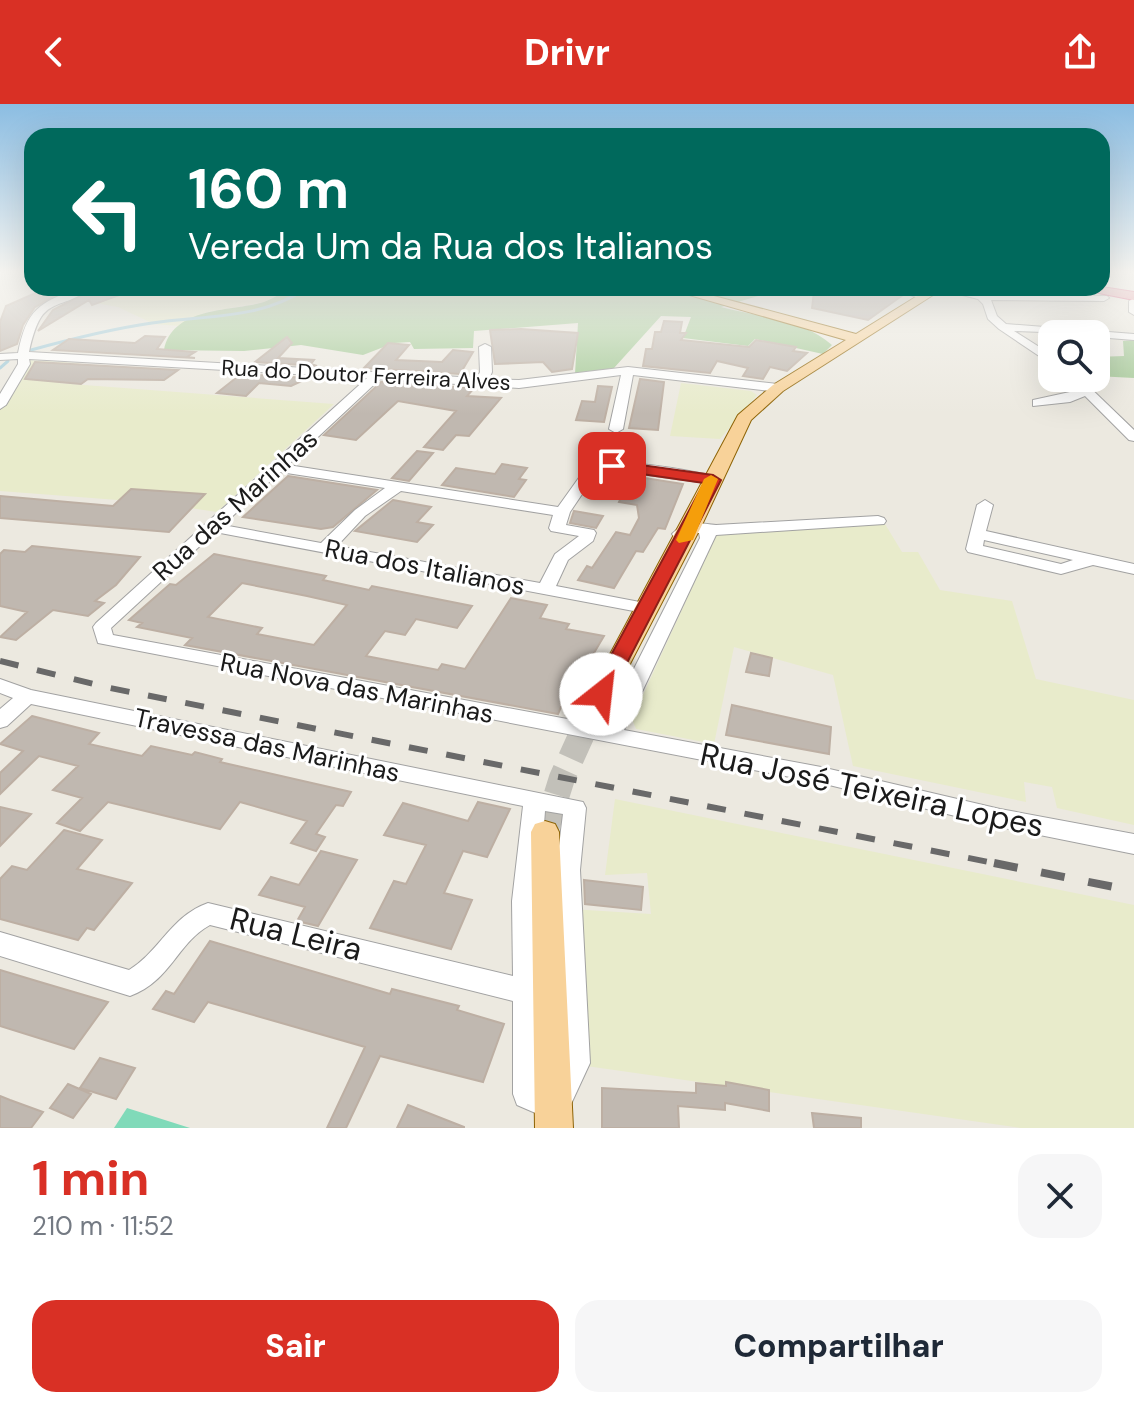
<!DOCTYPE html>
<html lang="pt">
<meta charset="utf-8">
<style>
:root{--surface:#fff;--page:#f6f6f7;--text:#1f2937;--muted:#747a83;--accent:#d93025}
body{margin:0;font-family:"DM Sans",sans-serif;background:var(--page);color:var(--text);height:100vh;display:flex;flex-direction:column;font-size:30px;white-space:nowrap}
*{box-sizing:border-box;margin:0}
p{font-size:26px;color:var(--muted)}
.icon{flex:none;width:44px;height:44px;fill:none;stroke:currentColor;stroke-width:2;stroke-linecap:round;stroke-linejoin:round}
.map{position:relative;height:1024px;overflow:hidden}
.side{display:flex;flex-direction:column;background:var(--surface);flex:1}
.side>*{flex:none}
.top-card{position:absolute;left:24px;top:24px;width:1086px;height:168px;border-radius:24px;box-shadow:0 8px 32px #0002;background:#00695c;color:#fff;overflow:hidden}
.buttons{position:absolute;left:1038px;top:216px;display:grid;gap:16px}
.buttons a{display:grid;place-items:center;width:72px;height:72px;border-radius:16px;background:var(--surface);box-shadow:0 8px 32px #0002;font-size:40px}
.pin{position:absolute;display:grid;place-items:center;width:68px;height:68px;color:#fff;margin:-34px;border-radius:16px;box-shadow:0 4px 12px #0006}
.me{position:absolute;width:88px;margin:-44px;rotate:29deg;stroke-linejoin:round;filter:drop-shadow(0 0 6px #0008)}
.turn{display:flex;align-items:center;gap:28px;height:168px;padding:0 32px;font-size:36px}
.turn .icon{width:104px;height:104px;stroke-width:2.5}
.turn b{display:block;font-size:56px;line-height:68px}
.round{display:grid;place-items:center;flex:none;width:84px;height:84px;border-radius:24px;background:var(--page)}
.summary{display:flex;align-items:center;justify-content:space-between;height:136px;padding:0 32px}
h1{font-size:48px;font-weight:800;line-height:60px;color:var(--accent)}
.button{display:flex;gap:16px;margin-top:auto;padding:16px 32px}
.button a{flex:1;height:92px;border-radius:24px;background:var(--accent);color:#fff;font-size:32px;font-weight:800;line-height:92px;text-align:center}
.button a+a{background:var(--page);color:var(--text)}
header{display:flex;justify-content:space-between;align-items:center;height:104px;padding:0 32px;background:var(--accent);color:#fff;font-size:36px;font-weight:800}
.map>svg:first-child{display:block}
</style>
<header><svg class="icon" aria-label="back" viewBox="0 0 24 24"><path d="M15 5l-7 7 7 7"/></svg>Drivr<svg class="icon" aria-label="share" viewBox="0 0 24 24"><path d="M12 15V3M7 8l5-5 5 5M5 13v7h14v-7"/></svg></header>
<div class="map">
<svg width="1134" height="1024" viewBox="0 0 1134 1024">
<rect width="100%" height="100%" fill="#ece9e0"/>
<path fill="#e8ebcb" d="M141 184H182L229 193 252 184H293L264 198 207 208 178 222 154 220 118 203 95 199Z
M27 256 80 259 58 279 334 300 217 408 157 399 0 387V300Z
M681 279 751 287 757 291 720 335 670 332Z
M885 420 902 448H918L940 486 1012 497 1036 575 1134 596V721L1057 704 1052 683 1024 678 1026 698 853 662 833 571 734 543 714 640 636 625 632 615 716 431Z
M615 695 1134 801V1024H1021L579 961 570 805 651 810 647 769 605 771Z"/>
<path fill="#a4ca96" d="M293 184H469L483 189 562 184H785L721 203C755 212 805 216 832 241L823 250 755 235 748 242 683 234 691 213 661 212 614 264 575 270 578 219 474 227 473 244 414 245 410 238 394 239 363 251 301 241 244 247 164 246C173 202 231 208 264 198 274 194 283 188 293 184Z
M1134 236V274L1096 272V253L1124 252 1123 237Z"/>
<path fill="#80dab9" d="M127 1004 190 1024H114Z"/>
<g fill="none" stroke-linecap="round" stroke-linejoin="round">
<path stroke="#a1cbd9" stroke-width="3" d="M31 246C71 235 111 225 152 219 206 211 260 216 307 184
M0 264 8 257"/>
</g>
<path fill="#c0b8b0" stroke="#bdafa3" stroke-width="2" fill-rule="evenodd" d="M47 184H70L35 203 23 221 17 240 0 247V218L6 202Z
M95 184H108L105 186 122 190 92 201 89 196 38 227 53 206Z
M855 184H889L903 191 868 216 812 204 814 188 832 189 829 185Z
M664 217 682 218 680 229H686L681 236 749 243 756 236 796 243 793 247 807 249 787 267 770 263 763 275 743 272 748 264 717 257 710 269 643 262 646 245H652L655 228H661Z
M521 225 578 229 572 265 552 268 543 258 495 260 490 226Z
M145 232 165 233 157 245 195 248 187 253 195 254 53 246 69 235 135 239Z
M287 233 292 239 278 254 314 256 311 260 317 262 255 258Z
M388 239 409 241 396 256 442 258 453 246 473 248 460 270 364 264Z
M35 258 178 266 164 276 88 275 81 280 25 275Z
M241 270 308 274 291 282 259 279 246 292 217 289Z
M640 275 664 278 658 326 629 324Z
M381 278 474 284 467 292 501 294 469 332 456 331 443 346 424 343 456 307 398 297 356 336 324 331Z
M598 282 612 283 604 318 576 316 582 297 595 298Z
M417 347 433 349 409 377 392 374Z
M502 360 527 364 519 375 526 376 514 393 442 381 456 364 495 370Z
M288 372 377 386 333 423 321 425 243 413Z
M632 372 683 380 665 425 658 424 643 448 636 447 614 484 578 476 587 462 592 464 616 428 630 431 639 414 637 401 619 398Z
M131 385 205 390 169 428 0 414V392L113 402Z
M393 396 431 403 417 418 433 421 417 438 355 427Z
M574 407 603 412 596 424 570 419Z
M32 442 140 453 116 481 95 497 104 499 88 512 53 506 16 536 0 533 27 508 0 502V450L4 446 25 448Z
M214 450 326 472 323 476 369 486 372 482 472 502 457 524 416 515 405 531 385 527 366 552 438 566 442 560 465 565 511 494 547 501 540 514 569 520 566 525 604 532 578 576 573 575 558 610 185 541 192 534 137 523 142 519 129 516 170 480 176 481ZM242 479 307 492 347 501 314 541 257 530 262 524 208 513Z
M751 549 772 554 769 572 746 568Z
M732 601 831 623 829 650 726 631Z
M32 612 99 629 89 640 142 652 151 642 192 651 195 648 222 655 220 658 351 688 343 702 336 701 316 730 325 733 316 747 291 739 307 717 240 698 220 725 108 698 80 727 57 719 82 694 53 686 78 662 39 652 0 690V669L23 647 0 640Z
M478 698 510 705 487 753 463 747 444 789 472 796 451 845 370 824 394 777 406 780 426 741 384 731 403 699 468 717Z
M0 703 31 710 0 742Z
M64 726 102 736 77 765 132 779 94 826 87 824 78 836 0 815V775L12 762 27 766Z
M321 747 357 756 318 822 297 817 305 803 259 791 271 773 299 781Z
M584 776 643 783 641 806 585 800Z
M210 837 390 890 392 885 459 902 457 906 504 920 483 978 380 952 346 1024H327L365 943 208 898 194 918 153 905 166 887 174 890Z
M0 866 40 878 108 898 74 945 0 922Z
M100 954 135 964 116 995 80 984Z
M726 978 769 986V1007L725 999V1006L678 1002 679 1024H602V984L696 989V979L726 982Z
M68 980 91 990 73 1014 50 1004Z
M0 992 10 996 43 1008 31 1024H0Z
M408 1001 464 1023V1024H397Z
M812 1009 861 1014V1024H814Z"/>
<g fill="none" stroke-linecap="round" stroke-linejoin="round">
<path stroke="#c2c0b9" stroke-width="26" stroke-dasharray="26 13" stroke-linecap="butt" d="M545 728 562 674 591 610"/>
<g stroke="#a2a2a2" stroke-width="2">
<path id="minor" d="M78 184H92C54 210 42 189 29 248L477 274 480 268 479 243 485 240 491 243 492 268 489 275 519 276 628 263 778 280 784 284 778 288 633 271 623 325 616 329 609 325 621 271 519 284 380 275 288 361 558 403 588 361C621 354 685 365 718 373V379L713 380 612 366 597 368 570 408 566 421 594 426 596 429 593 437 568 456 556 482 645 499 648 503 645 507 639 508 215 428 111 524 113 531 605 622 700 434 699 429C690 428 685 436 674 433L672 430C685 416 698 419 716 421L878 412 884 414 886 417 884 420 716 431 624 626 821 663 1000 705 1134 730V750L1000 723 821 679 98 539 93 523 96 519 367 274 29 255 30 260 6 301 0 305V290L18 260V255L0 256V250L18 249C27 204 39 200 78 184ZM280 368 385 384 355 406 321 439 223 421ZM401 387 553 411 549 424 551 427 579 432 555 450 540 479 337 442 365 412Z
M892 184H907L929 193 924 196Z
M935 184H953L981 190 1107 192 1109 194 1104 197 991 196 997 212 1006 220 1134 230V236L1096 233V230L1014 227 1052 251V259L1048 258 999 225 988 215 983 200 978 195Z
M1134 194V211L1129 208V197Z
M1067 274H1080L1134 326V337L1129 336 1085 292 1070 298 1033 302V296L1079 286Z
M985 396 993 401 986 427 1134 460V470L1093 461 1061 470 968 448 966 445 977 401ZM984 436 1073 456 1061 460 983 442Z
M0 575 31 586 583 698 586 704 580 766 590 959 565 1013 554 1017 517 1001 513 990V897L210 821C176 840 172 876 130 892L0 852V828L129 866C160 847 171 812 208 799L513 872 512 797 523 702 31 600 7 622 0 624V605L13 594 0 589ZM545 707 563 710 556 766 560 957 547 983 543 981 538 797Z"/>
</g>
<g stroke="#8d6305" stroke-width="2">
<path id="major" d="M665 184H684L856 230 930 184H944L783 287 751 316 701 423 604 610 600 616H582L578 610 738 311 773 281 846 236Z
M545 717 555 720 559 728 573 1024H535L531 728 535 720Z"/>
</g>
<g stroke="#cf295d" stroke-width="2">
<path id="highway" d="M1102 183 1134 188V196L1073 184Z"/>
</g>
<use href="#minor" fill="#fff" fill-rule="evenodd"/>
<use href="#major" fill="#f8d299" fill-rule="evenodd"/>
<use href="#highway" fill="#e28997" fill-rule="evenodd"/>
<path stroke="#696969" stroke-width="6" stroke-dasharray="19 19" stroke-linecap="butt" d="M0 557 110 584 1004 761"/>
<path stroke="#696969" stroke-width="8" stroke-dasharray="24 24" stroke-linecap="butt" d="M994 759 1134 787"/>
</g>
<linearGradient id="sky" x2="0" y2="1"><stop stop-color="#8bbde2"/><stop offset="0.54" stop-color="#f6f5f1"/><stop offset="1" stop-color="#f6f5f1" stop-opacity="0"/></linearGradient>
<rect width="1134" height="310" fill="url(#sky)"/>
<path fill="#d93025" stroke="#8d1f18" stroke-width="2" d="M612 357 713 371 721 376 611 590 601 597 590 590 704 379 607 365 605 362Z"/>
<path fill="#f59e0b" d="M711 371 718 375 693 436 679 439 676 436 704 375Z"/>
<g text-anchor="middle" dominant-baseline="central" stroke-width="6" stroke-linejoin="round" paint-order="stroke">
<g font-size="22" fill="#1b1b1b" stroke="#fff">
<text transform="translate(366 271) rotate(3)">Rua do Doutor Ferreira Alves</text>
</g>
<g font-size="26" fill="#1b1b1b" stroke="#fff">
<text transform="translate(235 401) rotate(-42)">Rua das Marinhas</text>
<text transform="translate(425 463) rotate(11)">Rua dos Italianos</text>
<text transform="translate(357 584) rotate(11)">Rua Nova das Marinhas</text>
<text transform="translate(267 641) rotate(12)">Travessa das Marinhas</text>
</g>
<g font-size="32" fill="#1b1b1b" stroke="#fff">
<text transform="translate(872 686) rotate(12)">Rua José Teixeira Lopes</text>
<text transform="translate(296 830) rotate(14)">Rua Leira</text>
</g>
</g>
</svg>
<div class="buttons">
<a><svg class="icon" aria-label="search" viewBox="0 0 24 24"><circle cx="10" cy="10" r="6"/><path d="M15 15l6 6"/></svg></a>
</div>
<div class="pin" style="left:612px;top:362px;background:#d93025"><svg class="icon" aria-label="arrive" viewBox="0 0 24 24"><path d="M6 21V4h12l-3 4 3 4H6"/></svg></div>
<svg class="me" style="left:601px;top:590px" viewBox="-20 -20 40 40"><circle r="19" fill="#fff"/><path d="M0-13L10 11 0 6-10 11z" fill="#d93025"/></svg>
<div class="top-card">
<div class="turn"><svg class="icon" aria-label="left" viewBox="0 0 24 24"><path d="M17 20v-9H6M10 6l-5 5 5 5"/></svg><div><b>160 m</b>Vereda Um da Rua dos Italianos</div></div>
</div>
</div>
<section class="side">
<div class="summary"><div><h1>1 min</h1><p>210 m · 11:52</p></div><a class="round"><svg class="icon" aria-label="close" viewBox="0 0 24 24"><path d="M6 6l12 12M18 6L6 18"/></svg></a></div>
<div class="button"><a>Sair</a><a>Compartilhar</a></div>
</section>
